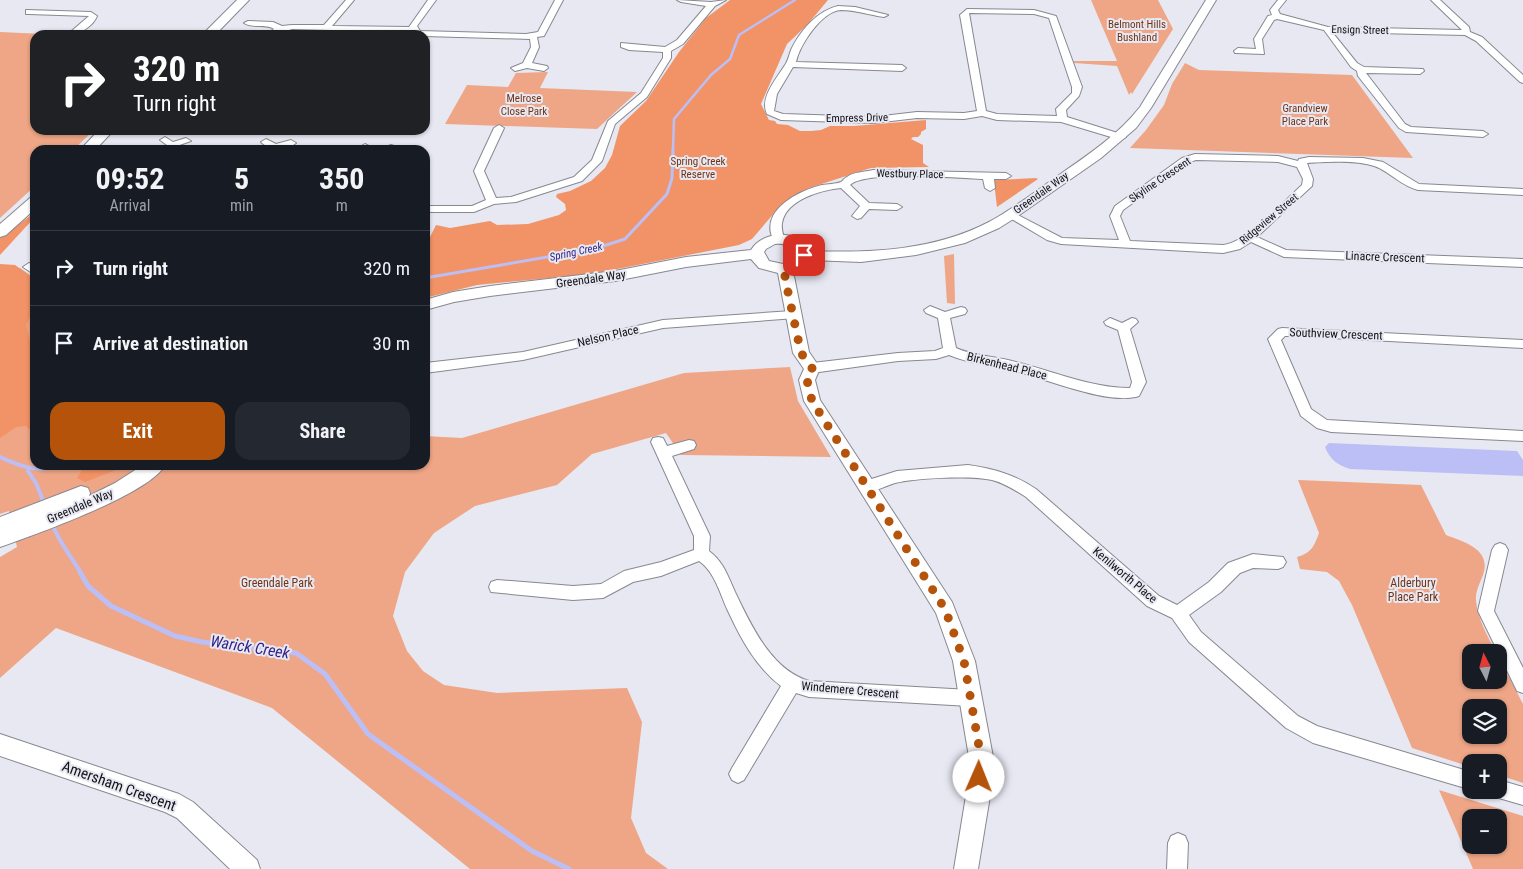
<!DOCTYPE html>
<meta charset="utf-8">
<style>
:root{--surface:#171b24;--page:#242831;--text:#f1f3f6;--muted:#9ea1a6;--line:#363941;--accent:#b45309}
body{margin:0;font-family:"Roboto Condensed",sans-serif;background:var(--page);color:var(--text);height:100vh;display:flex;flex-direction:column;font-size:19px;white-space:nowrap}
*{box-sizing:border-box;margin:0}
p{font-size:16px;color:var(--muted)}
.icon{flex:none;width:28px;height:28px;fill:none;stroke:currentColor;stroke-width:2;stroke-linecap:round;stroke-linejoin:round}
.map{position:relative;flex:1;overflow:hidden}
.sheet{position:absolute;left:30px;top:145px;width:400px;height:325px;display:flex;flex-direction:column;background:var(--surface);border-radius:15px;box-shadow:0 1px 4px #0004}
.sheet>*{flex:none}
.hud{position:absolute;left:30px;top:30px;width:400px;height:105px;border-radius:15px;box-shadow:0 1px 4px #0004;background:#202124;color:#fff;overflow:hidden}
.needle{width:32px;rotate:354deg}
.buttons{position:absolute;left:1462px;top:644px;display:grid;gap:10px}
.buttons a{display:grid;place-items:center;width:45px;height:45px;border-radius:10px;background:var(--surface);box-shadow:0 1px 4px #0004;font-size:25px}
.pin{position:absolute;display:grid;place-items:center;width:42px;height:42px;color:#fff;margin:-21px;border-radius:10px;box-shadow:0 2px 8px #0006}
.me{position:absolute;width:55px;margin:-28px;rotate:1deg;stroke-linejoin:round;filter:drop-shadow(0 0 4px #0008)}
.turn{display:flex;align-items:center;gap:18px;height:105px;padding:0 20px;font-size:22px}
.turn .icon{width:65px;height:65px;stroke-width:2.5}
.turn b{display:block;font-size:35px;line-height:42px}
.eta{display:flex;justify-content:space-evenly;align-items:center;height:85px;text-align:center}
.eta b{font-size:30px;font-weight:700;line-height:35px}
.cta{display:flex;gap:10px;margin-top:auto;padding:10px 20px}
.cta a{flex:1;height:58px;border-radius:15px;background:var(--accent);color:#fff;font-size:20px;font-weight:700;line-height:58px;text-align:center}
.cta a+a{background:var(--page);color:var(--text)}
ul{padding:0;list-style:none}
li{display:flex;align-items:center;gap:15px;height:75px;padding:0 20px;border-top:1px solid var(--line)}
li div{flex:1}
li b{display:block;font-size:19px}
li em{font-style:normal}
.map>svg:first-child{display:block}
</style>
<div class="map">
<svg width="1523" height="869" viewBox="0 0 1523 869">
<rect width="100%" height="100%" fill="#e7e8f2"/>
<path fill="#eea686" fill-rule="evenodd" d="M1091 0H1158L1173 29 1132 94 1131 92 1129 95 1117 66 1074 63 1073 61H1117Z
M0 32 65 35H35V130H94L73 150H35V186L0 218Z
M1185 63 1199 70 1352 75 1413 158 1130 148 1146 130 1164 105 1172 84Z
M548 72 540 88 637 92 597 129 445 124 467 85 508 87 516 73Z
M954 254 955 304 947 303 944 256Z
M0 267 20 268 35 279V465H425V436L462 438 684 373 790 367 798 401 831 457 681 455 666 433 592 454 557 485 475 506 434 533 405 572 393 616 407 651 423 671 444 685 497 693 627 688 642 722 631 818 646 853 668 869H470L272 708 56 628 0 678V557L17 547 9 511 0 514Z
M1298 480 1421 485 1446 535C1464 542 1492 549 1483 575 1480 583 1475 592 1476 601 1478 620 1488 637 1496 652H1471V680H1499V658L1523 704V783L1499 775V762H1471V767L1412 748 1352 605 1339 581 1327 572 1300 569 1297 557C1311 553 1314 547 1319 533ZM1471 708H1499V735H1471Z
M1439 790 1523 816V869H1473ZM1471 818H1499V845H1471Z"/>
<path fill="#f19367" d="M730 0H828L807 25 787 44 761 104 769 120 775 121 777 124 788 125 800 131H811L821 130 830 126H854L926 120V129L921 132V134L918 137H913L911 139 923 145V163L929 167 871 168 809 188 793 196 775 212 752 239 739 245 592 274 477 285 425 298V247L436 225 450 228 490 221 497 225 528 224 559 215 566 210 565 204 556 197 557 194 570 191 591 181 605 168 612 155 620 126 646 101 679 52 706 18Z
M1036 178 1038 179 997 207 994 182 995 180Z
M30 216 34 218 0 255V238Z
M0 264 15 265 35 279V307L26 325 35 360V440H30V430L26 426 16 427 0 438Z
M85 465H129L85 482 77 478Z"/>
<path fill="#bcbff6" d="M1329 443 1517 451 1523 460V476L1350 469C1338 465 1330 460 1325 447Z"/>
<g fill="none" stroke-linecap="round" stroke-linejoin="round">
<path stroke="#bcbff6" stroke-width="2.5" d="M673 150 674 119 711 75 730 59 739 35 795 0"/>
<path stroke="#bcbff6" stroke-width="3" d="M425 278 594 249 625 239 667 194 672 178 673 149"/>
<path stroke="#bcbff6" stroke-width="4" d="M0 457C26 469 38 472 66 465
M28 471 36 483 44 503
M52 524C59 542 71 556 81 573"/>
<path stroke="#bcbff6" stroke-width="5" d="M80 572 88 586 111 606 175 636 202 642 296 653 325 674 368 734 532 851 569 869"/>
<g stroke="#878890" stroke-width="2">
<path id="minor" d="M346 0H354L332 26 409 27 428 0H436L417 26 420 31 526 34 538 32 555 0H563L544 36 537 37 539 47 532 63 547 66 548 68 544 71 527 68 515 71 511 68 523 63 531 47 530 39 425 36 411 32 292 29 275 35H265L274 29C265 23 253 29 244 23L248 21 273 22 282 26 292 25H324Z
M677 0 711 2 726 0 715 6 683 44 671 51V58L647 97 615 124 602 161 582 181 516 202 494 204 474 212H425V206H472L486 200 474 171 494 128 499 125 504 128 484 171 496 198 511 197 574 177 592 160 608 121 641 93 663 58V52L629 50 621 47V43L665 47 677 40 706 6 681 2Z
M1278 0H1286L1278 10 1280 14 1328 27 1462 30 1431 0H1440L1469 27 1470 32 1482 37 1523 75V83L1520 82 1476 41 1465 35 1332 32 1357 63 1364 67 1423 69 1424 71 1420 74 1366 73 1405 124 1411 127 1483 131 1488 134 1483 137 1406 132 1399 128 1358 76 1357 71 1351 67 1324 30 1277 19 1274 20 1262 39 1264 54 1235 53 1234 51 1238 48 1256 49 1254 39 1268 16 1272 15 1270 10Z
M838 6 855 7 888 15 884 17C870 15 855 10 841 10 822 11 800 44 796 62L902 65 906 68 902 71 793 67 777 94 774 111 783 114 874 117 917 112 964 113 977 111 960 15 967 9 1034 10 1056 16 1082 87 1079 96 1066 110 1067 117 1124 135 1126 137 1121 140 1061 122 997 120 982 116 964 119 917 118 874 123 781 120 767 114C759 98 777 78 785 65 788 61 789 55 791 50 800 31 817 11 838 6ZM969 13 1034 14 1049 18 1072 87V93L1056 109 1057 116 997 114 986 111Z
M26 10 91 12 97 16C93 27 78 35 67 35L89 16 29 14H26Z
M165 137 173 142 186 138 191 141 171 148 160 140Z
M266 139 276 144 291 140 296 143C285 152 271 152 261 142Z
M365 144 376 150 362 149 360 147Z
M391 145 394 146 395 150H378Z
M1195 154 1278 156 1298 161 1299 159 1309 157 1363 158 1383 162 1419 184 1523 189V195L1418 190C1403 186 1394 176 1381 169 1364 159 1326 162 1307 163L1313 179 1312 186 1257 237 1286 250 1523 259V267L1284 257 1251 242 1240 249 1223 253 1061 244 1047 240 1005 215 1006 213H1014L1062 238 1119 240 1110 216 1115 206 1182 158ZM1196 160 1278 162 1297 167 1303 179 1302 185C1282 203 1248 242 1223 245L1130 241 1120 216 1123 210 1190 162Z
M873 170 1006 173 1011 176 1006 179H994L995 188 990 191 985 188 983 179C958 178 865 170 850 185L869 203 897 204 902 207 897 210 869 209 861 218 857 219 852 216 860 206 841 188C822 190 786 199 782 223 781 228 783 234 784 239L778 242 774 241C758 211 798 191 822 185 827 184 836 184 841 182 843 181 844 178 847 177 853 172 865 172 873 170Z
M29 263 35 266V275L23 267Z
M930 306 945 312 961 307 965 308 967 311 965 314 950 318 956 348C974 356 993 356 1012 361 1051 370 1090 388 1130 388L1132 382 1118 330 1106 325 1104 322 1110 318 1122 323 1132 318 1136 319 1138 322 1130 329 1146 382 1139 396C1109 406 1044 378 1012 370 991 365 970 364 949 355L936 359 898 361 812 373 807 371 806 368 807 365 812 363 898 353 935 351 943 348 938 318 926 313 924 310Z
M792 311 796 312 798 315 796 318 663 328 523 360 425 373V363L523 352 663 320Z
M1282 328 1523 340V348L1293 336H1285L1281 340 1311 409 1327 420 1523 431V441L1331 432 1317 428 1301 416 1268 339 1278 329Z
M658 437 663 438 667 446 689 440 694 441 696 445 694 449 672 456 710 536 709 551C723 561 728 576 735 592 751 625 771 670 809 681L970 690 976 692 979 698 976 704 970 706 809 697 796 693 744 780 738 783 732 780 729 774 732 768 781 686C756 667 741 639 728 611 720 594 715 572 699 561L661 576 633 582 603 598 573 600 491 592 489 587 491 582 497 580 573 586 601 584 624 571 661 562 694 550V536L651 442 653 438Z
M968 465C995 469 1013 474 1036 489L1159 596 1177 605 1209 582 1228 563 1253 554 1283 557 1286 562 1283 567 1278 569 1253 568 1240 573 1221 592 1189 615 1201 632 1298 716 1317 726 1471 772 1472 790 1313 743 1286 728 1189 642 1172 618 1147 606 1026 497C1015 490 1004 483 992 480 972 475 915 478 895 483 885 486 872 494 862 490L860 486 862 482 897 471Z
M1500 543 1505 545 1508 550 1494 611 1523 668V693L1517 691 1478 611 1492 550 1495 545Z
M1499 780 1523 787V805L1492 796 1490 790H1499Z
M1178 833 1185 836 1188 843 1187 869H1167L1168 843 1171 836Z"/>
</g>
<g stroke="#878890" stroke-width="2">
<path id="tertiary" d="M1206 0H1216L1151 108 1136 128 1101 158 1015 218 999 228 965 243 916 255 861 262 810 260 799 270 793 271 809 352 820 368 815 380 820 400 952 602 975 661 993 757 990 796 978 869H954L966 796 969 757 953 661 936 613 804 401 799 380 804 369 793 353 778 273 759 268 751 259 686 267 615 281 490 296 454 302 425 310V300L453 292 490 286 615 271 686 257 751 250C763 230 799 229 810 251 871 253 933 251 989 222 1013 209 1036 191 1059 175 1088 155 1118 135 1140 107ZM775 244C783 243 789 245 796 251V258L783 264 769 261 764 252 766 249Z
M143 465H165C150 494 34 535 0 547V517L81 486 88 488 90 493 89 496 115 483Z
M0 734 179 794 193 802 257 860 260 869H230L177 818 165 812 0 756Z"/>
</g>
<g stroke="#878890" stroke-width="2">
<path id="secondary" d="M237 0H249L215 35H202Z
M99 130H114L95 150H80Z
M35 196V209L6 235 0 237V224L30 198Z"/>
</g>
<use href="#minor" fill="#fff" fill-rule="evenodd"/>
<use href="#tertiary" fill="#fff" fill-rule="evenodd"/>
<use href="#secondary" fill="#fff" fill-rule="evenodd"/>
</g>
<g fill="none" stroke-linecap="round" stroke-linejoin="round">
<path stroke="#b45309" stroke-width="9" stroke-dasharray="0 16.2" d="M804 255 799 264 785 269V278L801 353 812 368V374L807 380 812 401 945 609 964 661 981 758 979 777"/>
</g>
<g text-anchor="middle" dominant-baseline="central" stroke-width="4" stroke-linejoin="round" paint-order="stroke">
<g font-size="11" fill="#713416" stroke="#e7e8f2">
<text x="1137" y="24">Belmont Hills<tspan x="1137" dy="13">Bushland</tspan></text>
<text x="524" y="98">Melrose<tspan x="524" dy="13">Close Park</tspan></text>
<text x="1305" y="108">Grandview<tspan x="1305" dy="13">Place Park</tspan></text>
<text x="698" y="161">Spring Creek<tspan x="698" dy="13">Reserve</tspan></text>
</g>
<g font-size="11" fill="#111114" stroke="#e7e8f2">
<text transform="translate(1360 30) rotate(1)">Ensign Street</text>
<text transform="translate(857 118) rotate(-1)">Empress Drive</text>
<text transform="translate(910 174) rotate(1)">Westbury Place</text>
<text transform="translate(1160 180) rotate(-34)">Skyline Crescent</text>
<text transform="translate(1041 193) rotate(-35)">Greendale Way</text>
<text transform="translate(1269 219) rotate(-40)">Ridgeview Street</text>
</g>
<g font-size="11" font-style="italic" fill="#342288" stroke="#e7e8f2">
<text transform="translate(576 252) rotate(-12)">Spring Creek</text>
</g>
<g font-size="12" fill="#111114" stroke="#e7e8f2">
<text transform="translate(1385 257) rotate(2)">Linacre Crescent</text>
<text transform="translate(591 279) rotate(-8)">Greendale Way</text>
<text transform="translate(1336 334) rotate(2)">Southview Crescent</text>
<text transform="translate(608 336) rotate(-13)">Nelson Place</text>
<text transform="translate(1007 366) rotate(14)">Birkenhead Place</text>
<text transform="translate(80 506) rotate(-23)">Greendale Way</text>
<text transform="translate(1125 575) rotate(40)">Kenilworth Place</text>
<text transform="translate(850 690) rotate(5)">Windemere Crescent</text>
</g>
<g font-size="12" fill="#713416" stroke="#e7e8f2">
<text x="277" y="583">Greendale Park</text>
<text x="1413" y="583">Alderbury<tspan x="1413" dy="14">Place Park</tspan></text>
</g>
<g font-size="15" fill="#111114" stroke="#e7e8f2">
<text transform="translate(119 786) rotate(20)">Amersham Crescent</text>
</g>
<g font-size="16" font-style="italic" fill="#342288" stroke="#e7e8f2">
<text transform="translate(250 647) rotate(9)">Warick Creek</text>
</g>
</g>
</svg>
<div class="buttons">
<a><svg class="needle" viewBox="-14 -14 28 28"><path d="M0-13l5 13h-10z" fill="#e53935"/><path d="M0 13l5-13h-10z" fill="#9ea1a6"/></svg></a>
<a><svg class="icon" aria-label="layers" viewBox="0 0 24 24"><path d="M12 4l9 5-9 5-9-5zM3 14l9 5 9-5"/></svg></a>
<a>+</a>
<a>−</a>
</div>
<div class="pin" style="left:804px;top:255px;background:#d93025"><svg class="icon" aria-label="arrive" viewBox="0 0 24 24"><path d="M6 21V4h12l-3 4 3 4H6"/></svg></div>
<svg class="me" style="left:979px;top:777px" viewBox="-20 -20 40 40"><circle r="19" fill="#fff"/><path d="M0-13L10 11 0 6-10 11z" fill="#b45309"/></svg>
<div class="hud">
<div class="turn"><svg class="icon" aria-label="right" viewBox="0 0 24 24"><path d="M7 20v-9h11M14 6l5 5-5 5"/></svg><div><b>320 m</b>Turn right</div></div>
</div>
<section class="sheet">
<div class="eta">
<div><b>09:52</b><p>Arrival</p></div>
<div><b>5</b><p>min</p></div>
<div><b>350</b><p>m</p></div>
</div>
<ul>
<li><svg class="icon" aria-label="right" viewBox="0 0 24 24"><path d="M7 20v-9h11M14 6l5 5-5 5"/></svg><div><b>Turn right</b></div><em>320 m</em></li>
<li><svg class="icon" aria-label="arrive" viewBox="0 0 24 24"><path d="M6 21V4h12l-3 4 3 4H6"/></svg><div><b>Arrive at destination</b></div><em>30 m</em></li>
</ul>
<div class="cta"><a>Exit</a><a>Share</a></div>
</section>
</div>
